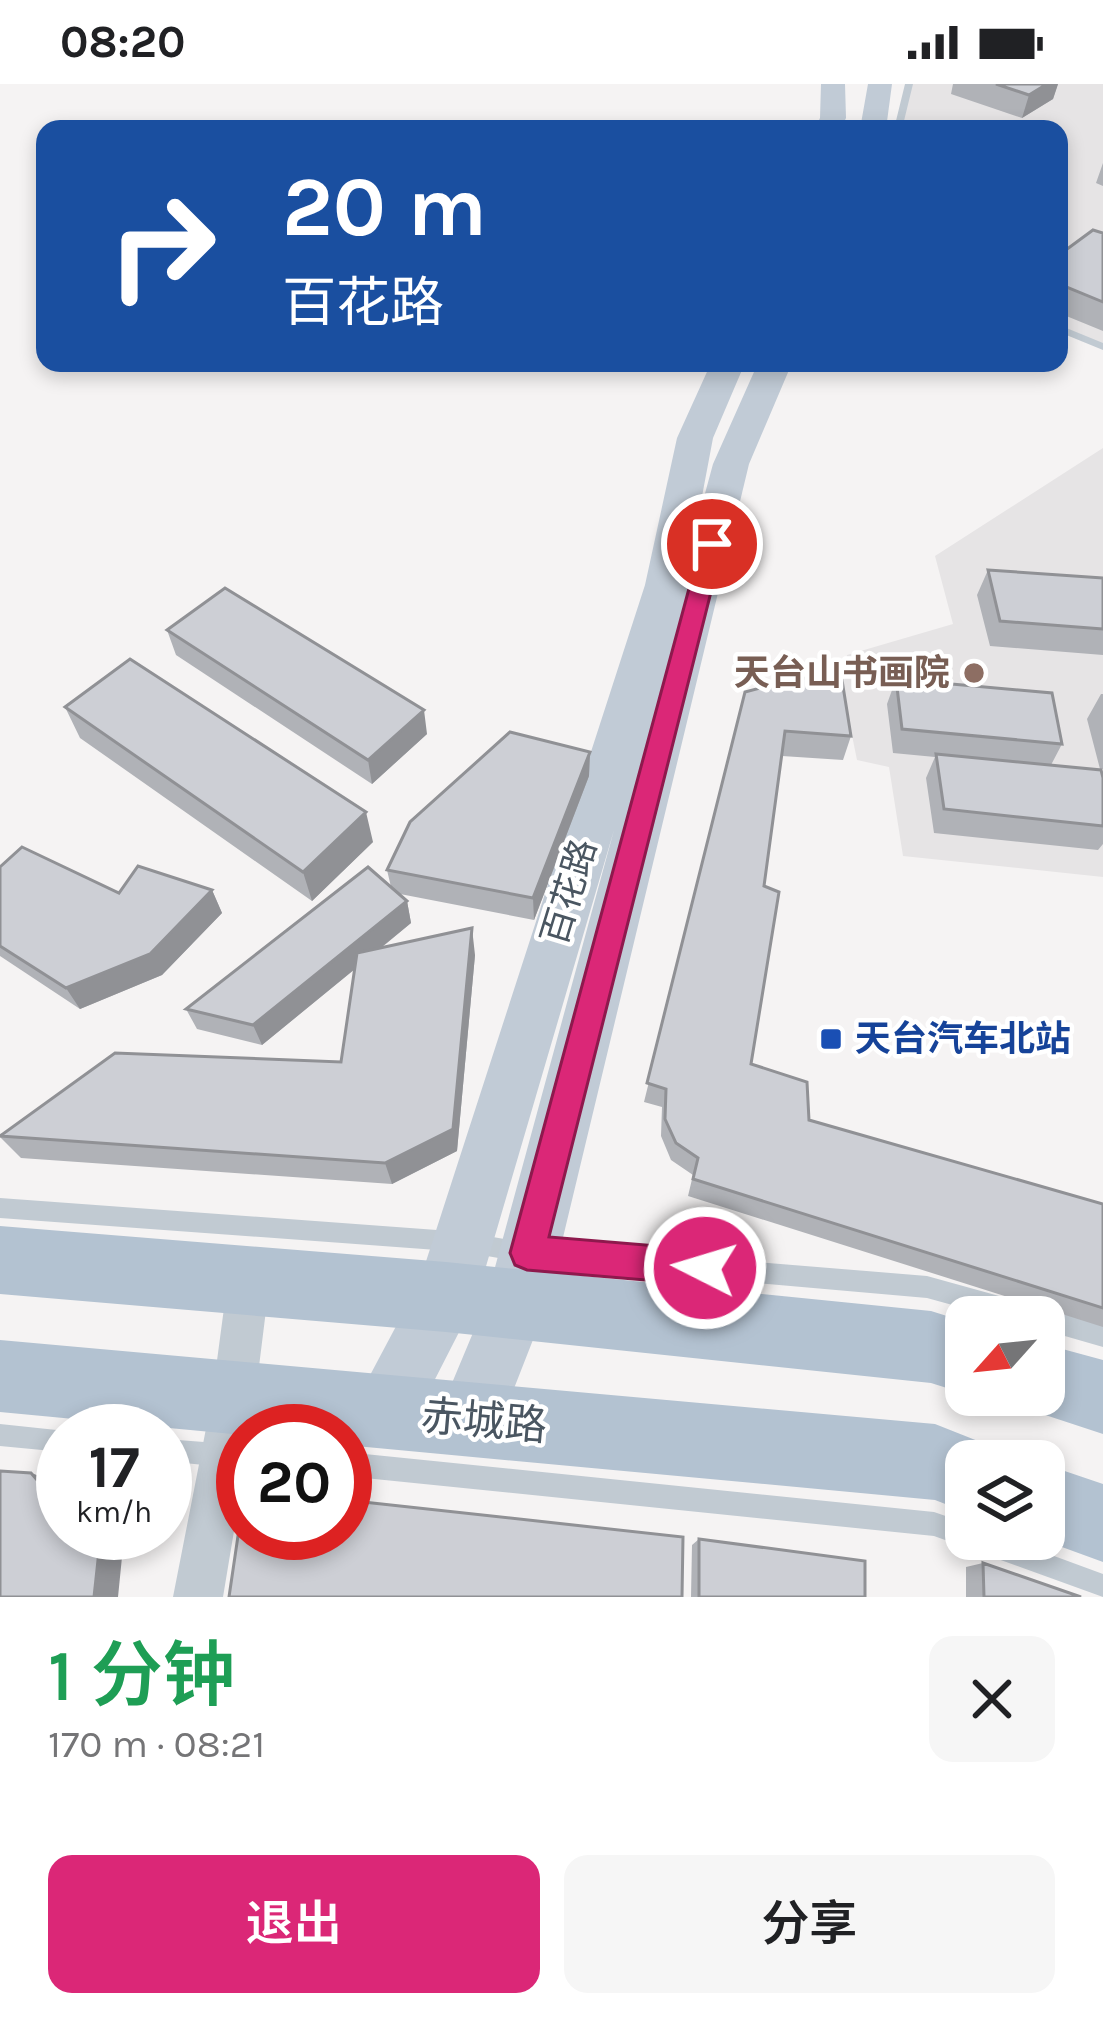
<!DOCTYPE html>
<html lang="zh">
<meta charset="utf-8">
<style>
:root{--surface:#fff;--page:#f6f6f6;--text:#202124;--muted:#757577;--accent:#db2777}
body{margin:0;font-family:Karla,"Noto Sans SC",sans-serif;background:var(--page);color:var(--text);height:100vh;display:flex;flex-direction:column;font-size:45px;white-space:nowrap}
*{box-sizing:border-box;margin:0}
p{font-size:39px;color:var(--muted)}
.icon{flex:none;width:66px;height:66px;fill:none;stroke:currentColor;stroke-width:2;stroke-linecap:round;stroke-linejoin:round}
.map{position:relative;height:1513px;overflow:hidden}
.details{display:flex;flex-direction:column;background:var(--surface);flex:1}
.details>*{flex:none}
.guide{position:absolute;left:36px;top:36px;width:1032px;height:252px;border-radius:24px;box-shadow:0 6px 18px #0003;background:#1a4fa0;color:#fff;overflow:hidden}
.needle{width:78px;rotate:243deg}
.fabs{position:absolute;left:945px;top:1212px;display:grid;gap:24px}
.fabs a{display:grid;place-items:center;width:120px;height:120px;border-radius:24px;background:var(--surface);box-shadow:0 6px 18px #0003;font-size:60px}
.speed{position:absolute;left:36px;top:1320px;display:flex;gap:24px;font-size:60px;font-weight:700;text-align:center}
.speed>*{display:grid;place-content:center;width:156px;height:156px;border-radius:50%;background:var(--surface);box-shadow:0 6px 18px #0003;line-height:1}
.speed small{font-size:30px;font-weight:400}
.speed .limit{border:18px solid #d22;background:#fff;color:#111}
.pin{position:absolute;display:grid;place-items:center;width:102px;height:102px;color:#fff;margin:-51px;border:6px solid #fff;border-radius:50%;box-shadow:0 3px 12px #0007}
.me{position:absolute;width:132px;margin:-66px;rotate:275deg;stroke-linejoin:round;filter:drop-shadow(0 0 9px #0008)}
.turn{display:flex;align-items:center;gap:42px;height:252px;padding:0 48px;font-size:54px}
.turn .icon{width:156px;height:156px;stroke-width:2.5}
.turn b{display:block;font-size:84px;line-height:102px}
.round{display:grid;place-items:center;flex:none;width:126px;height:126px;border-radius:24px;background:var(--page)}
.headline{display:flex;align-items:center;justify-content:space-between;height:204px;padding:0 48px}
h1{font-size:72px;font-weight:600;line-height:90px;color:#1e9e55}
.primary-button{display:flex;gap:24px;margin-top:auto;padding:24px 48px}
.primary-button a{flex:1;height:138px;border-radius:24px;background:var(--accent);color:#fff;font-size:48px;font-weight:600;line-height:138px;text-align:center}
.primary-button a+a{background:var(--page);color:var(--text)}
.status{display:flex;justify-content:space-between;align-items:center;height:84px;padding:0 60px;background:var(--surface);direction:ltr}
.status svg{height:33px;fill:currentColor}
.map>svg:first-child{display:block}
</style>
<div class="status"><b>08:20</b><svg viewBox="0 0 49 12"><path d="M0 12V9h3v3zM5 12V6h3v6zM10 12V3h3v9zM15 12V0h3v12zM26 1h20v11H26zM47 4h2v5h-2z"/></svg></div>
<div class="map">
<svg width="1103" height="1513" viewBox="0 0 1103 1513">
<rect width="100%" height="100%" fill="#f5f3f3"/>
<path fill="#e6e4e5" d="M909 0H1103V263L1059 244V45H898Z
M1103 364V793L903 772 889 683 857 676 843 607 847 571 953 540 935 472Z"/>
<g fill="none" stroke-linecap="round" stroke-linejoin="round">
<path fill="#c1cad2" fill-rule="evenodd" d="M905 0H913L902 45H894Z
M1059 241 1103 259V266L1059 248Z
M0 1114 464 1148 527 1159 927 1192 1103 1241V1263L1044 1246V1233H996L927 1214 527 1179 464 1168 0 1134Z
M0 1340 66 1347H63V1368L0 1362Z
M165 1355 243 1361V1385L165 1377Z
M345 1368 934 1428 966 1439V1455H1008L1103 1490V1513L934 1452 345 1392Z"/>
<path fill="#c1cad2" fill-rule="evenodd" d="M249 1173 264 1179 270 1194 251 1347H243V1393L223 1513H173L212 1314 228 1194 234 1179Z"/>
<path fill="#c1cbd6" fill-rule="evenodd" d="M821 0H845L846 34 841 45H815L820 34Z
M868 0H892L886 45H860Z
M711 279H745L713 354 697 439 713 380 758 279H792L749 380 547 1220 493 1358 470 1368 447 1358 437 1335 485 1220 614 746 477 1213 407 1350 384 1360 361 1350 351 1327 419 1199 645 501 677 354Z"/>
<path fill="#b3c2d1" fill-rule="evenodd" d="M0 1142 446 1178 931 1227 966 1238V1310L931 1299 446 1248 0 1210Z
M0 1256 935 1340 993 1363 999 1377H966V1428L935 1416 345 1361V1347H243V1351L0 1328Z
M1044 1260 1103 1276V1350L1018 1322 1014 1311H1044Z
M1044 1380 1103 1400V1478L1040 1455Z"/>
</g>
<path fill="#b0b2b7" d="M953 0H1058L1053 15 1022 34 951 10Z
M1103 79V102L1096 99Z
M1103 149V247L1059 229V171Z
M988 486 1103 494V571L990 562 977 511Z
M167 546 427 650 372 700 176 571Z
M896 595 1062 660 1051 681 1103 694V760L1098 766 934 749 926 694 935 673 893 669 887 620Z
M745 608 851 652 843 676 782 672 764 802 751 980 809 1036 1103 1120V1243L688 1112 693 1091 671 1076 661 1052 662 1023 644 1018Z
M1101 610H1103V685H1100L1087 635Z
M65 623 373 758 312 817 80 654Z
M590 668 589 692 534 836 400 810 407 817 411 839 381 864 475 871 457 1067 392 1100 21 1074 0 1053V1050L341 978 355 885 262 961 197 945 186 925 391 803 387 786Z
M0 783 119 809 212 806 222 829 162 891 80 925 0 872Z
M699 1455 865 1513H691L692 1461Z
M983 1479 1081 1513H966V1483Z"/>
<path fill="#909195" d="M1047 0H1058L1053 15 1022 34 1029 11Z
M424 626 427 650 372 700 368 676Z
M590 668 589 692 534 836 533 814Z
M366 728 373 758 312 817 303 788Z
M212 806 222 829 162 891 80 925 66 904Z
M407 817 411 839 262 961 253 941Z
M472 844 475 871 457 1067 392 1100 385 1079Z
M31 1389 57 1398 63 1405V1426Z
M83 1449H101L122 1473 118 1513H94Z"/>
<path fill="#cdcfd5" stroke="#909195" stroke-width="3" d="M996 0H1047L1029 11Z
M1093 146 1103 149V218L1059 200V171Z
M988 486 1103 494V545L1000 537Z
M225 504 424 626 368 676 167 546Z
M130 575 366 728 303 788 65 623Z
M798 594 842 596 851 652 785 647 764 802 779 808 751 980 807 998 809 1036 1103 1120V1224L693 1095 698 1074 676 1059 665 1035 666 1005 647 999 745 608Z
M896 595 1052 609 1062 660 902 645Z
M510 648 590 668 533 814 387 786 410 738Z
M936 670 1101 686 1103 694V742L944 725Z
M22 763 119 809 138 782 212 806 150 870 66 904 0 862V783Z
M368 783 407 817 253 941 186 925Z
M472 844 453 1045 385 1079 0 1052 115 969 341 978 357 869Z
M0 1387 31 1389 63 1426V1449H83L99 1467 94 1513H0Z
M345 1416 683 1453 682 1513H229L243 1418V1449H345Z
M699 1455 865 1477V1513H699Z
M983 1479 1081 1513H984Z"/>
<path fill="#db2777" stroke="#8e194d" stroke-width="3" d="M712 452 723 460 549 1153 705 1166 717 1171 722 1184 717 1196 705 1201 527 1186 515 1181 510 1169 701 460Z"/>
<circle fill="#8d6e63" stroke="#fff" stroke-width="4.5" cx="974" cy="589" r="12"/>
<rect fill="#1a4fb4" stroke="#fff" stroke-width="4.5" x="819" y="943" width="24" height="24" rx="6"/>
<g text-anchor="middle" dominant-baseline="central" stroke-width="9" stroke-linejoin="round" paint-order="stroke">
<g font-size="36" font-weight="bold" fill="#785e54" stroke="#fff" text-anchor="end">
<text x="950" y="589">天台山书画院</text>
</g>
<g font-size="36" fill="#4a5661" stroke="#fff">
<text transform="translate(569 808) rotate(-73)">百花路</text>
</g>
<g font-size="36" font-weight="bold" fill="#164399" stroke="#fff" text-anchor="start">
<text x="855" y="955">天台汽车北站</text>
</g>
<g font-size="42" fill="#4a5661" stroke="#fff">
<text transform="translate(484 1337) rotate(5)">赤城路</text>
</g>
</g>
</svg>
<div class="fabs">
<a><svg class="needle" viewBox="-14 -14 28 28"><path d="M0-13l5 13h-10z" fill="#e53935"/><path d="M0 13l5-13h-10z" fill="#757577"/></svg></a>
<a><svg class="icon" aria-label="layers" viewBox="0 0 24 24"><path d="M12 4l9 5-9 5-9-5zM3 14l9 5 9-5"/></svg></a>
</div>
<div class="speed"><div>17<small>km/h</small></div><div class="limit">20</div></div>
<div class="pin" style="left:712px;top:460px;background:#d93025"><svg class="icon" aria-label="arrive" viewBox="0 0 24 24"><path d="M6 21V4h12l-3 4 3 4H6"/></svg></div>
<svg class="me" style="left:705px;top:1184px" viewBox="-20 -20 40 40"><circle r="17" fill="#db2777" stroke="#fff" stroke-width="3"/><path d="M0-11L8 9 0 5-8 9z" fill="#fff"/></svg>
<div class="guide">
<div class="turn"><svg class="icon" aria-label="right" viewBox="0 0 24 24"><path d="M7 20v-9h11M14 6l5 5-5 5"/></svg><div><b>20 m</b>百花路</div></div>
</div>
</div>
<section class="details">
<div class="headline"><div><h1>1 分钟</h1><p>170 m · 08:21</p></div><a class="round"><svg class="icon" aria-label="close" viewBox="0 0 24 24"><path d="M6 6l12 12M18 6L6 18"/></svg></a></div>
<div class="primary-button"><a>退出</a><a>分享</a></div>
</section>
